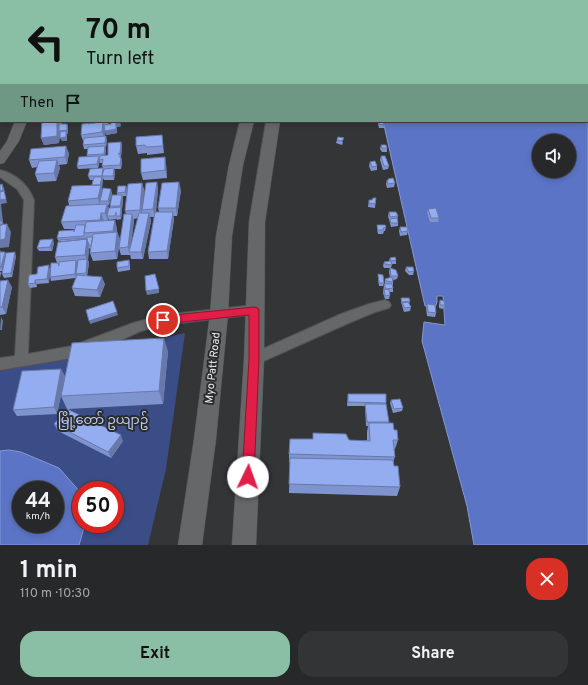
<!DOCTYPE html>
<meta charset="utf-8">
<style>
:root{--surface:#272829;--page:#333435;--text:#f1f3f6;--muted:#a4a6a8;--line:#434446;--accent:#8abfa5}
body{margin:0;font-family:Overpass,"Noto Sans Myanmar",sans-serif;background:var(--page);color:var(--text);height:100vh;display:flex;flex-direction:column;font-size:15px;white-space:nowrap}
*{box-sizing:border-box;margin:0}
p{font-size:13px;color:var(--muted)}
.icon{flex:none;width:22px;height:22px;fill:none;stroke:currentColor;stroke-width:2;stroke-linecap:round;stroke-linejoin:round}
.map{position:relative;height:545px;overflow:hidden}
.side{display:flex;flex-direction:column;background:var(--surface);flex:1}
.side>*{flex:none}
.top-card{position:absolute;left:0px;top:0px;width:588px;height:122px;box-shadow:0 2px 6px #0003,0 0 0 1px var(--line);background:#8abfa5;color:#111;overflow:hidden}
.tools{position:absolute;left:532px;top:134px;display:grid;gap:8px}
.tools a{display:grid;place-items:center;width:44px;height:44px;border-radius:50%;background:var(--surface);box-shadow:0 2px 6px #0003,0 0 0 1px var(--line);font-size:20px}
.speed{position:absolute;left:12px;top:481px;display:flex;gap:8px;font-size:20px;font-weight:700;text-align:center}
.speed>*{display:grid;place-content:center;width:52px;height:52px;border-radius:50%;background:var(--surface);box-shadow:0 2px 6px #0003,0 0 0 1px var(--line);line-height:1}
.speed small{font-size:10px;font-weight:400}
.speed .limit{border:6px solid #d22;background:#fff;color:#111}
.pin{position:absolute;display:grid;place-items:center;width:34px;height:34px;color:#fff;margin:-17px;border:2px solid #fff;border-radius:50%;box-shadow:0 1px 4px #0007}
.me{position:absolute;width:44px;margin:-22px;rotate:3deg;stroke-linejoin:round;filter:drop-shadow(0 0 3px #0008)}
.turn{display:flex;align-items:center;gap:14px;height:84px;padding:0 20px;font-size:18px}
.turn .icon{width:52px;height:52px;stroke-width:2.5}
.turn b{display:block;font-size:28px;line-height:34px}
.then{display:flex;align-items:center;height:38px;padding:0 20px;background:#0003;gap:8px;font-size:15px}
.round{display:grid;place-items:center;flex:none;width:42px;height:42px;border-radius:16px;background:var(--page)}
.overview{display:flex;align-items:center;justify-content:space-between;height:68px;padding:0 20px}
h1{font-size:24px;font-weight:700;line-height:30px}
.primary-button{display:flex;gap:8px;margin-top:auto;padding:8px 20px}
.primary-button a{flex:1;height:46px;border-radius:16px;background:var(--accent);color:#111;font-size:16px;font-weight:700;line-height:46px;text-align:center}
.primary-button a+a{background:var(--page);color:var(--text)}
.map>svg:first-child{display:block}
</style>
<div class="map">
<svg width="588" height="545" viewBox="0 0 588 545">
<rect width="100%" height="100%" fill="#343537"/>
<path fill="#3b4d86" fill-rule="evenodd" d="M185 333 166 469 148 545H0V368L76 357ZM21 490H55V524H21ZM81 490H115V524H81Z"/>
<path fill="#5b74c5" stroke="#8698d1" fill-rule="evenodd" d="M373 0H588V545H474L467 506 422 341 424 322 445 325 443 296H437V302L435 308 425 306 383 121H587V1ZM539 141H569V171H539Z
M9 450 21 452 59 468 81 493V524H85L79 545H0V451ZM21 490H55V524H21Z"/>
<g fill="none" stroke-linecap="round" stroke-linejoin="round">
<g stroke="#525355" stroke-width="2">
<path id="minor" d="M62 0H81L61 1Z
M1 86V92L0 93V87Z
M0 170C16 174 28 185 34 200L28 354 72 346 133 323 163 315 254 305 258 306 260 310 258 314 163 325 141 331 112 344 72 358 0 370V358L15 356 24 200 17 189 0 177Z
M385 300 389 302 391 305 389 308 375 312 351 322 259 363 254 365 249 363 247 359 249 355 341 314 369 304Z"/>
</g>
<g stroke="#525355" stroke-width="1">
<path id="tertiary" d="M32 0H42L31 1Z
M15 121H27L19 141 4 163 0 164V151L7 141Z"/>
</g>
<g stroke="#525355" stroke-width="1">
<path id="secondary" d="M267 0H277V1H267Z
M288 0H298V1H288Z
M240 121H254L243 165 232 236 228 314 216 439 202 545H178L194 439 210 314 216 236 229 165Z
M266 121H280L265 222 264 359 256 545H232L244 359 249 222Z"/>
</g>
<path stroke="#78797b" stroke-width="1.5" stroke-dasharray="0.5 2" stroke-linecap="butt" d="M373 0H379"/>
<use href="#minor" fill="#666769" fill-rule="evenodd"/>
<use href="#tertiary" fill="#666769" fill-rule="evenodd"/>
<use href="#secondary" fill="#666769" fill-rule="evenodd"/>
</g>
<path fill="#7f94ce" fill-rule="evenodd" d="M0 0H22L21 1H1V3H0Z
M167 0H197V1H167Z
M0 64H1V86H0Z
M42 121H62V124H59V125L67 124 68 127V134H67V141H62L60 134 59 143 44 145 41 138Z
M84 121H100V122L108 121 109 125 111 124 114 121H121V123H120L121 126 117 127V133L106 135 105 130V136L107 140 106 147H105L106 150 105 155H108L121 142 122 146 121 157 122 162 121 169H114L115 172 114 180H104L103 178V179L102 188V190L112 193 109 205H108L109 209 110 208V206L117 195V193L126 186 127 190 142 183 144 190 143 203 157 182 158 190 156 212H159L158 208 181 190 177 216H173L174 219 168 259H149L148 252 154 217H150L151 221 143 259H131L130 254V255H121L119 248 117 259 93 261 90 253 91 249H90L89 248 88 260 89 263 87 276 105 284 100 297 75 296 72 288 77 276V274L76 278 51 281 50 277 57 263 55 257 59 242 57 238 74 231 75 229H64L61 222 69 205 68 201 92 185 93 180H90L88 176 103 168 102 166V163H100V161L98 168 78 169 77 166 87 157V155L88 149H84L83 145V141L81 135 88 124V122H85ZM127 190 125 211 126 214 120 239 117 232V228L108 220V218L109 220 116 219V218L117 220 121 219 122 211V209L123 199V196H126ZM138 218 131 244 134 221V219Z
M122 121H129V122H122Z
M378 121 384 125V128H379L378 124Z
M162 135 164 153 147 155V153L138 154 136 146Z
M338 137 343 142 342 145 336 143Z
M381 145 387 148V152H382L380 149Z
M69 153 67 164 59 165 60 168 56 181 38 182 35 174 37 167 32 168 29 160Z
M381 156 389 166 388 169 383 170 380 160Z
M370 162 377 166V170L371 171 369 166Z
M166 164 167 178 143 180 141 173Z
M388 179 395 183 394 187 387 188 386 184 387 180H388Z
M376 198 375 208 368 207 369 200H372Z
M428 209 439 218 438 222H430L427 213Z
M389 212 398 216 397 220 398 223V226L391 227 388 216Z
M377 225 386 227 385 231H384L383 234H378L377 229Z
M400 227 408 231 407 235 400 236 399 231Z
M54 243 52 251H39L37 248Z
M0 250 1 252H5L6 254 16 256 12 277 4 278 2 274V271H0L1 273 0 278Z
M390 258 396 260V264H392L391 268 398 276 397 279 393 280V292H389L390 295 389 299H385L383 293 384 284H385V279L390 278 389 272 390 268H384L383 266 384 262 389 261Z
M129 260 130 264V270L118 272 117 268Z
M406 267 414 271 413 275H409L405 271Z
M50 269 49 283 37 284V287L30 288 28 284 37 274Z
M378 274 384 283 383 286H379L378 278Z
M0 281 12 287 6 314 0 315Z
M401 298 410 301 409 304 411 307 410 311 404 312 401 302Z
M440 300 445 305 443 309 439 308V304Z
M427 304 436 313 435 317 427 316 426 308Z
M168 351 163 404 68 409 123 441 111 458 58 431 54 424 67 409 61 396Z
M65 376 57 414 17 416 13 410Z
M348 394 386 403 388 423 394 430 398 440 395 449H394L395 457 393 462 394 466 400 487 397 496 289 493 290 463H289V454L367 440V432L368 426H366L365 406H347Z
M391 400 403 408 402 411 393 413 390 403Z"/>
<path fill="#6878a8" d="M0 48H1V55H0Z
M57 121H58L60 127 67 124 68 127V134H67V141H62L60 138 66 134 60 135V134L59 143 44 145 41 138Z
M115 121H121V123H120L121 126 117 127V133L106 135 105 131Z
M103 122 105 129V140L102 132Z
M106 136 107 140 106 147 105 143Z
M121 142 122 146 121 157V158H119Z
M66 146 69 153 67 164 65 157Z
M105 146 106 150 105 157 104 154Z
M99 156 100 159 98 168 97 164Z
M165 157 166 164 167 178 165 170Z
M121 158 122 162 121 169 120 165Z
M57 160 60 168 56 181 54 173Z
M103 168 104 172 102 176 103 180 102 188 103 192 100 201V206L98 198Z
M114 168 115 172 114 180 113 176Z
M157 182 158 190 155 217 153 209Z
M179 182 181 190 177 216 176 208Z
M142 183 144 190 143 210H142V218L140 210Z
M2 184 4 188 7 203 1 204 3 222 4 225V230L0 225V191Z
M126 186 127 190 126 196 125 192Z
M111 189 112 193 109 205 108 201Z
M122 195 123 199 122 209V211L121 219 120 216 121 208 120 206Z
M107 204 109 211 107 216 108 218V221L105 213Z
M173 212 174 219 168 259 167 251Z
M101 213 104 221 102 227 100 220Z
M149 213 151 221 143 259 141 252Z
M132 214 134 221 130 252H129L130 255 128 247Z
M115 220 117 228 115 239 113 231Z
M7 224 11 232 9 247 0 248V240Z
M117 232 120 239 117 259 115 251Z
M86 238 89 245 88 246 89 248 88 260 89 263 87 277 86 273 87 261 85 255Z
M53 239 54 243 52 251 50 247Z
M5 252 7 256 3 271 1 267Z
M15 252 16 256 12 277 11 273Z
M76 260 78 264 76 278 75 274Z
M49 265 50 269 49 283 47 279Z
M102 277 105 284 100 297 97 290Z
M8 280 12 287 6 314 2 307Z
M35 280 37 284V287L35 283Z
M159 289V293L147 295 146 291Z
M117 312 118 315 90 324 89 321Z
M1 317 3 321 2 330H0Z
M164 338 168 351 163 404 159 391Z
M61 369 65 376 57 414 54 407Z
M121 435 123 441 111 458 108 452Z"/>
<path fill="#94acf0" stroke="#6878a8" d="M90 0H103V1H90Z
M103 0H113V1H103Z
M115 0H121V1H115Z
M146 0H160V1H146Z
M180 0V1H169Z
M205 0H233V1H205Z
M0 16H1V36H0Z
M0 36H1V48H0Z
M0 64H1V71H0Z
M0 71H1V78H0Z
M42 121H57V136L41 138Z
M88 121H99V122L88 124Z
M101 121H108V122H101Z
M111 121H120V122L116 123V129L105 131 104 125 111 124Z
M378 121H383L384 125 379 124Z
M103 122 102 132 81 135 82 124Z
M59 124H67V130L59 131Z
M66 131V137L60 138V132Z
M162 135 163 146 146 147 145 145 136 146V137Z
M106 136 105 143 83 145 84 138Z
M338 137 344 138 342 141 337 140Z
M121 142 120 153 118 154H120V158H121L120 165 102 166 103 159 99 160 100 156 108 155V143Z
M381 145H386L387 148H382Z
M66 146 65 157 29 160 31 149Z
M105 146 104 154 87 155 88 147Z
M99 156 97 164 77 166 79 157Z
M381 156H385L389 166H384Z
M165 157V170L141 173V159Z
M57 160 54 173 35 174 39 161Z
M375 161 377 166 372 167 370 162Z
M103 168 102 176H88L90 169Z
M114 168 113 176H102L104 169Z
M94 177H102L100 185H92Z
M393 178 395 183 388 184 387 180H389L388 179Z
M157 182 153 209 142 210 146 183Z
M179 182 176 208H158L162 183Z
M142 183 140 210 125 211 128 184Z
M2 184 3 190 0 191V185Z
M101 185 98 198 68 201 72 186Z
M118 186H126L125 192 117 193Z
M103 188 111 189 108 201H100Z
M4 191 6 199 0 200V192Z
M112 195H122L120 206H110Z
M373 198H376L375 204 369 203V200H372Z
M107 204 105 213H101L100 220 61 222 66 206Z
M121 207 120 216H116V212L115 216H107L109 208Z
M436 208 439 218H431L428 209Z
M155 212H173L167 251 148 252Z
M389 212H396L398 216 390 217Z
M139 213H149L141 252H129Z
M124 214H132L128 247 119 248Z
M397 218 398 223H391L390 219Z
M115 220 113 231 84 233 86 222Z
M0 221H2V225H0Z
M7 224 5 239 0 240V225Z
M76 225H85L84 233V236L57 238 59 231 74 230V232Z
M377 225H385L386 227 383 228 384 230H378Z
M400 227H407L408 231 401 232Z
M117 232 115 251 90 253 93 234Z
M87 237H93L91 245 88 246 89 243H88L87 239Z
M86 238V239L59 242 60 240Z
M53 239 50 247 37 248 40 240Z
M87 239 85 255 55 257 58 242Z
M0 252H5L1 267H0Z
M15 252 11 273 2 274 6 253Z
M395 257 396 260 391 261 390 258Z
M87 259 86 273 76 274 78 260Z
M76 260 75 274 50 277 51 263H58L59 266V262Z
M129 260V266L117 268V262Z
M391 261 392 265 385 264 384 262Z
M49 265 47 279 35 280V283L28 284 29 275 37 274 38 267Z
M406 267H413L414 271 409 272Z
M390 268 396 270 398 276H391Z
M155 274 159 289 146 291 145 276Z
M378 274 383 275 384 283H379Z
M77 275 102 277 97 290 72 288Z
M392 277 393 282 386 281 385 279Z
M8 280 2 307H0V281Z
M384 284H392L393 288 386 289Z
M384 289 389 290 390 295 385 296Z
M401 298H409L410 301 402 302Z
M440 300 444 301 445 305H440Z
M113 301 117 312 89 321 86 310Z
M408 302 411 307 405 308 402 303Z
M427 304 435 305 436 313 428 312Z
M164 338 159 391 61 396 72 343Z
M61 369 54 407 13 410 22 371Z
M348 394H386V403L348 402Z
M400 399 403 408 394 409 391 400Z
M365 404H386L389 422H367Z
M67 409 121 435 108 452 54 424Z
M369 423H393L394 430H397L398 440H393L395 457 289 454 290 439H313V433L346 434 349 440 370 441Z
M290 458 393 460 394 466H398L400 487 289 484Z"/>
<path fill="#e11d48" stroke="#92132f" d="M254 307 258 308 259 310V359L254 477 252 481 248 483 244 481 242 477 249 359V315L163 324 160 323 158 320 160 317 163 316Z"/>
<g text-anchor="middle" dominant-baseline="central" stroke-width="4" stroke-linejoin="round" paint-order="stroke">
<g font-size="11" fill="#ecedee" stroke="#2a2b2d">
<text transform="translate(213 368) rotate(-84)">Myo Patt Road</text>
</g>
<g font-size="13" fill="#becffa" stroke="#2a2b2d">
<text x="103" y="421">မြို့တော် ဥယျာဥ်</text>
</g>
</g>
</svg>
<div class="tools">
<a><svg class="icon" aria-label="sound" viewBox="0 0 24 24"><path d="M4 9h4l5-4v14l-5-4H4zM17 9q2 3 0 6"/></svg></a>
</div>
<div class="speed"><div>44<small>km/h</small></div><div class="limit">50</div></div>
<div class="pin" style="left:163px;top:320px;background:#d93025"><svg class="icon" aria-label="arrive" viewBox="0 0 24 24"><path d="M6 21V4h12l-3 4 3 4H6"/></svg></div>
<svg class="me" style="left:248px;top:477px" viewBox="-20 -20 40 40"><circle r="19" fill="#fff"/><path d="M0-13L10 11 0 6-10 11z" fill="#e11d48"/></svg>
<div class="top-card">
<div class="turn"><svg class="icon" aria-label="left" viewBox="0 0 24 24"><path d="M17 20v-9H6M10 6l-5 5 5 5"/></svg><div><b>70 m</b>Turn left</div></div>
<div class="then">Then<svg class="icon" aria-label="arrive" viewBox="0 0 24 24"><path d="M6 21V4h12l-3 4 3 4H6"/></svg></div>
</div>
</div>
<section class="side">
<div class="overview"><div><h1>1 min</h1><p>110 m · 10:30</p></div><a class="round" style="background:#d93025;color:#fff"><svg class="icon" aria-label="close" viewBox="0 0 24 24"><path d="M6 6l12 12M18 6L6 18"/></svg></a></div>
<div class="primary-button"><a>Exit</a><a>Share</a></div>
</section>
